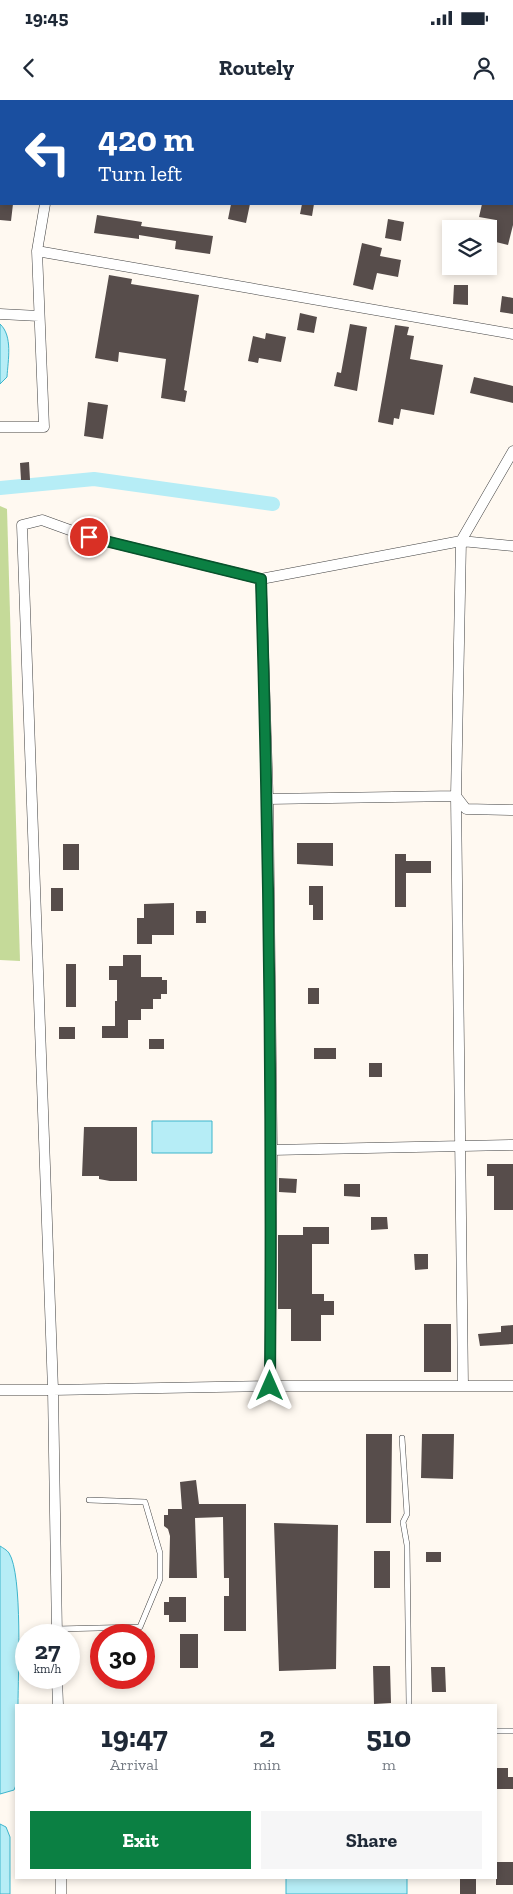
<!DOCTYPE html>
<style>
:root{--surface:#fff;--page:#f6f6f7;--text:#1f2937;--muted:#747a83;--accent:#0b8043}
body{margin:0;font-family:"Zilla Slab",serif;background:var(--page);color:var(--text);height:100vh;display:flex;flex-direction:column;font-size:19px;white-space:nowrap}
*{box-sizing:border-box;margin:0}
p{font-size:16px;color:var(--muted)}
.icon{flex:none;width:28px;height:28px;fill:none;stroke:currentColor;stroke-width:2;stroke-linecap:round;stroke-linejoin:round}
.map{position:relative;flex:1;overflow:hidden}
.panel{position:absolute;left:15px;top:1604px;width:482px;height:175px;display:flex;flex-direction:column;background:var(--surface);border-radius:0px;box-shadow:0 2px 8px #0003}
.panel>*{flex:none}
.guide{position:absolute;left:0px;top:0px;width:514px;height:105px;box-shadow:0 2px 8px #0003;background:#1a4fa0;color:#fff;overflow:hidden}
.controls{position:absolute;left:442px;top:120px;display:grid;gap:10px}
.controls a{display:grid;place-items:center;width:55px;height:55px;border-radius:0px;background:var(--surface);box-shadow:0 2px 8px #0003;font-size:25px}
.speed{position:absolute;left:15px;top:1524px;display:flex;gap:10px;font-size:25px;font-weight:700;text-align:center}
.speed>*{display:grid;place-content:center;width:65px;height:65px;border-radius:50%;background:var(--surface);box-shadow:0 2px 8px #0003;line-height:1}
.speed small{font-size:12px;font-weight:400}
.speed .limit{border:8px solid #d22;background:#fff;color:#111}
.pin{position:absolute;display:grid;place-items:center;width:42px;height:42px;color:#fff;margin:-21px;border:2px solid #fff;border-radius:50%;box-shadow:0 1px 5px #0007}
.me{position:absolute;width:55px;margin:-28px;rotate:0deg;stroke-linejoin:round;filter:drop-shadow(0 0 4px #0008)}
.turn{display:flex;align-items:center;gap:18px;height:105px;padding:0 15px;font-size:22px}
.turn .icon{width:65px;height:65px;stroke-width:2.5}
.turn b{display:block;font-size:35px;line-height:42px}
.eta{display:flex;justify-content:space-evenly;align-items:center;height:85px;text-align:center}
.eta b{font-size:30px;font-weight:700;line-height:35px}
.button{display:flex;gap:10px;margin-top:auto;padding:10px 15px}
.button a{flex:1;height:58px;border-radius:0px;background:var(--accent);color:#fff;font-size:20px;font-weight:700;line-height:58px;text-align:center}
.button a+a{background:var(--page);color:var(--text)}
.status{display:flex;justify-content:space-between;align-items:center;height:35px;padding:0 25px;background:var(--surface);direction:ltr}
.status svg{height:14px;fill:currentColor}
header{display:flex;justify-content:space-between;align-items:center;height:65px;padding:0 15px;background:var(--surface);font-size:22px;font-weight:700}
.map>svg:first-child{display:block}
</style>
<div class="status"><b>19:45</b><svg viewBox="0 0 49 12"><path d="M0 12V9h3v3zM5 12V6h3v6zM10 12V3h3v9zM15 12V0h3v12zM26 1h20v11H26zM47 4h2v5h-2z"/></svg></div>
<header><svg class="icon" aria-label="back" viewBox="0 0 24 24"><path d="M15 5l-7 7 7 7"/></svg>Routely<svg class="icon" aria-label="person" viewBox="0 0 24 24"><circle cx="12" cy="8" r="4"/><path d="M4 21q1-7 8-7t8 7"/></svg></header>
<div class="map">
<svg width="513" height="1794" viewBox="0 0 513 1794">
<rect width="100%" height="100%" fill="#fff9f1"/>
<path fill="#c5da99" d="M0 406 7 409 20 861 0 860Z"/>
<path fill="#b6edf6" stroke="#3db5cc" d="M0 224C13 236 8 260 7 277L0 284Z
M152 1021H212V1053H152Z
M0 1446C3 1448 7 1450 9 1453 23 1475 18 1575 18 1605H16V1685L14 1690 0 1694Z
M0 1724 6 1727 10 1737V1794H0Z
M286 1778H407V1794H286Z"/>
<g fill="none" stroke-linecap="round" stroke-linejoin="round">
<path stroke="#b6edf6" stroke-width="14" d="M0 388 94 379 273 404"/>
</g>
<path fill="#574d4b" d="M0 104H13L11 121 0 120Z
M231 104H250L246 123 228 119Z
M302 104H314L312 116 300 114Z
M482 104H513V125L508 145 492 141 496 120 479 117Z
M97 115 142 122 141 126 213 136 210 154 175 149 176 141 139 135V139L94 133Z
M388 119 404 122 401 141 385 138Z
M362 143 382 148 380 156 401 160 398 177 377 173 373 190 353 185Z
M109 175 132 179 131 184 199 195 184 290 187 291 185 302 161 298 166 259 119 252 118 262 95 258Z
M454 185H468V205L453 204Z
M502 196 513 198V214L500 212Z
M300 213 317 217 314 233 297 230Z
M350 224 367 227 357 291 334 286 337 272 341 273Z
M395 225 409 227 407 235 414 236 410 259 443 265 434 315 401 309 399 319 394 318 393 325 378 322Z
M266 233 286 237 281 262 259 258 258 263 248 261 253 236 265 239Z
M474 277 513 286V303L470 293Z
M88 302 108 305 103 339 84 336Z
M29 362 30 380H21L20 363Z
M297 743H333V766L297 764Z
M63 744H79V770H63Z
M395 754H406V761H431V773H406V807H395Z
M309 786H323V820H313V805H309Z
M51 788H63V811H51Z
M174 803V835H152V844H137V818H144V804Z
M196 811H206V823H196Z
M123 855H141V877H162V880H167V894H161V899H153V909H141V920H128V938H102V926H115V901H117V880H109V866H123Z
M66 864H76V907H66Z
M308 888H319V904H308Z
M59 927H75V939H59Z
M149 939H164V949H149Z
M314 948H336V959H314Z
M369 963H382V977H369Z
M84 1027H137V1081H110L99 1079V1076H82Z
M487 1064H513V1110H494V1076H487Z
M279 1078 297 1079 296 1093 279 1092Z
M344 1084H360V1097L344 1096Z
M371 1117H387L388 1129 371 1130Z
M303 1127H329V1144H312V1194H324V1201H334V1215H321V1241H291V1209H278V1135H303Z
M414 1154H428V1169L415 1170Z
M424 1224H451V1272H424Z
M513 1225V1244L480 1246 478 1234 501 1232V1226Z
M366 1334H392L391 1423H366Z
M422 1334H454L453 1379 421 1378Z
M196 1380 199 1404H246V1531H224V1496H229V1478H224L223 1417 195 1418 197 1478H169L170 1436 168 1429 164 1426V1415H168V1409H182L180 1382Z
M274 1423 338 1425 336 1569 279 1571Z
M374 1451H390V1488H374Z
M426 1452H441V1462H426Z
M169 1497H186V1522H169V1515H164V1502H169Z
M180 1534H198V1568H180Z
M373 1566H390L391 1603 374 1604Z
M431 1567H445L446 1592H432Z
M496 1668H508V1677H513V1689H496Z
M496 1762H513V1785H496Z
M460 1778H476V1794H460Z"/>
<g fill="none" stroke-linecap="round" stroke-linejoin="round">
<g stroke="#424242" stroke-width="6">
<path id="service" d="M402 1338 407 1414 403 1422 407 1445 409 1605
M57 1529 140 1527 160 1479V1453L145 1402 89 1400
M496 1631H513"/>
</g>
<g stroke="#424242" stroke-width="11">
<path id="minor" d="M418 0 419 1
M89 1V0
M512 94H513
M37 151 513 234
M0 214 39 216
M0 327H44L37 151 45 104
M513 351 461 441 456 696 466 709 513 710
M513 446 461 441 261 479 89 437 42 420 22 425 53 1290 270 1286H513
M261 479 268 699
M272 1050 268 699 456 696 463 1286
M270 1286 272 1050 513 1045
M0 1290H53L57 1535
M57 1578 58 1605
M61 1778V1794"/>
</g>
<use href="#service" stroke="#fff" stroke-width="5"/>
<use href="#minor" stroke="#fff" stroke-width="10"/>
</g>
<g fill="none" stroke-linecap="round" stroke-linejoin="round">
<g stroke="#07532c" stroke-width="12">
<path id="route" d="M89 437 261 479C269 748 272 1017 270 1286"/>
</g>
<use href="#route" stroke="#0b8043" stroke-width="9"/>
</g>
</svg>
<div class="controls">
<a><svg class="icon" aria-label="layers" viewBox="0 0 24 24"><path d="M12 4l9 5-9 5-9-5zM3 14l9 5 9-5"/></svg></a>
</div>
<div class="speed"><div>27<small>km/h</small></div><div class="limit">30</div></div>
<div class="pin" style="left:89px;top:437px;background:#d93025"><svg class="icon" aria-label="arrive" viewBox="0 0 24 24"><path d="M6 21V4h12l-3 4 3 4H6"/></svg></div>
<svg class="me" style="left:270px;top:1286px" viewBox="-20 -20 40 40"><path d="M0-17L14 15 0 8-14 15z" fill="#0b8043" stroke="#fff" stroke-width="4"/></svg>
<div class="guide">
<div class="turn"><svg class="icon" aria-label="left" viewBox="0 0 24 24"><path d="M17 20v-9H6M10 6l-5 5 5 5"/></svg><div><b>420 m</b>Turn left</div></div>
</div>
<section class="panel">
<div class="eta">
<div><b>19:47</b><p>Arrival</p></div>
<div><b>2</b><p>min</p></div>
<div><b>510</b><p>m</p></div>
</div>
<div class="button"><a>Exit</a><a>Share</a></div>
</section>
</div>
